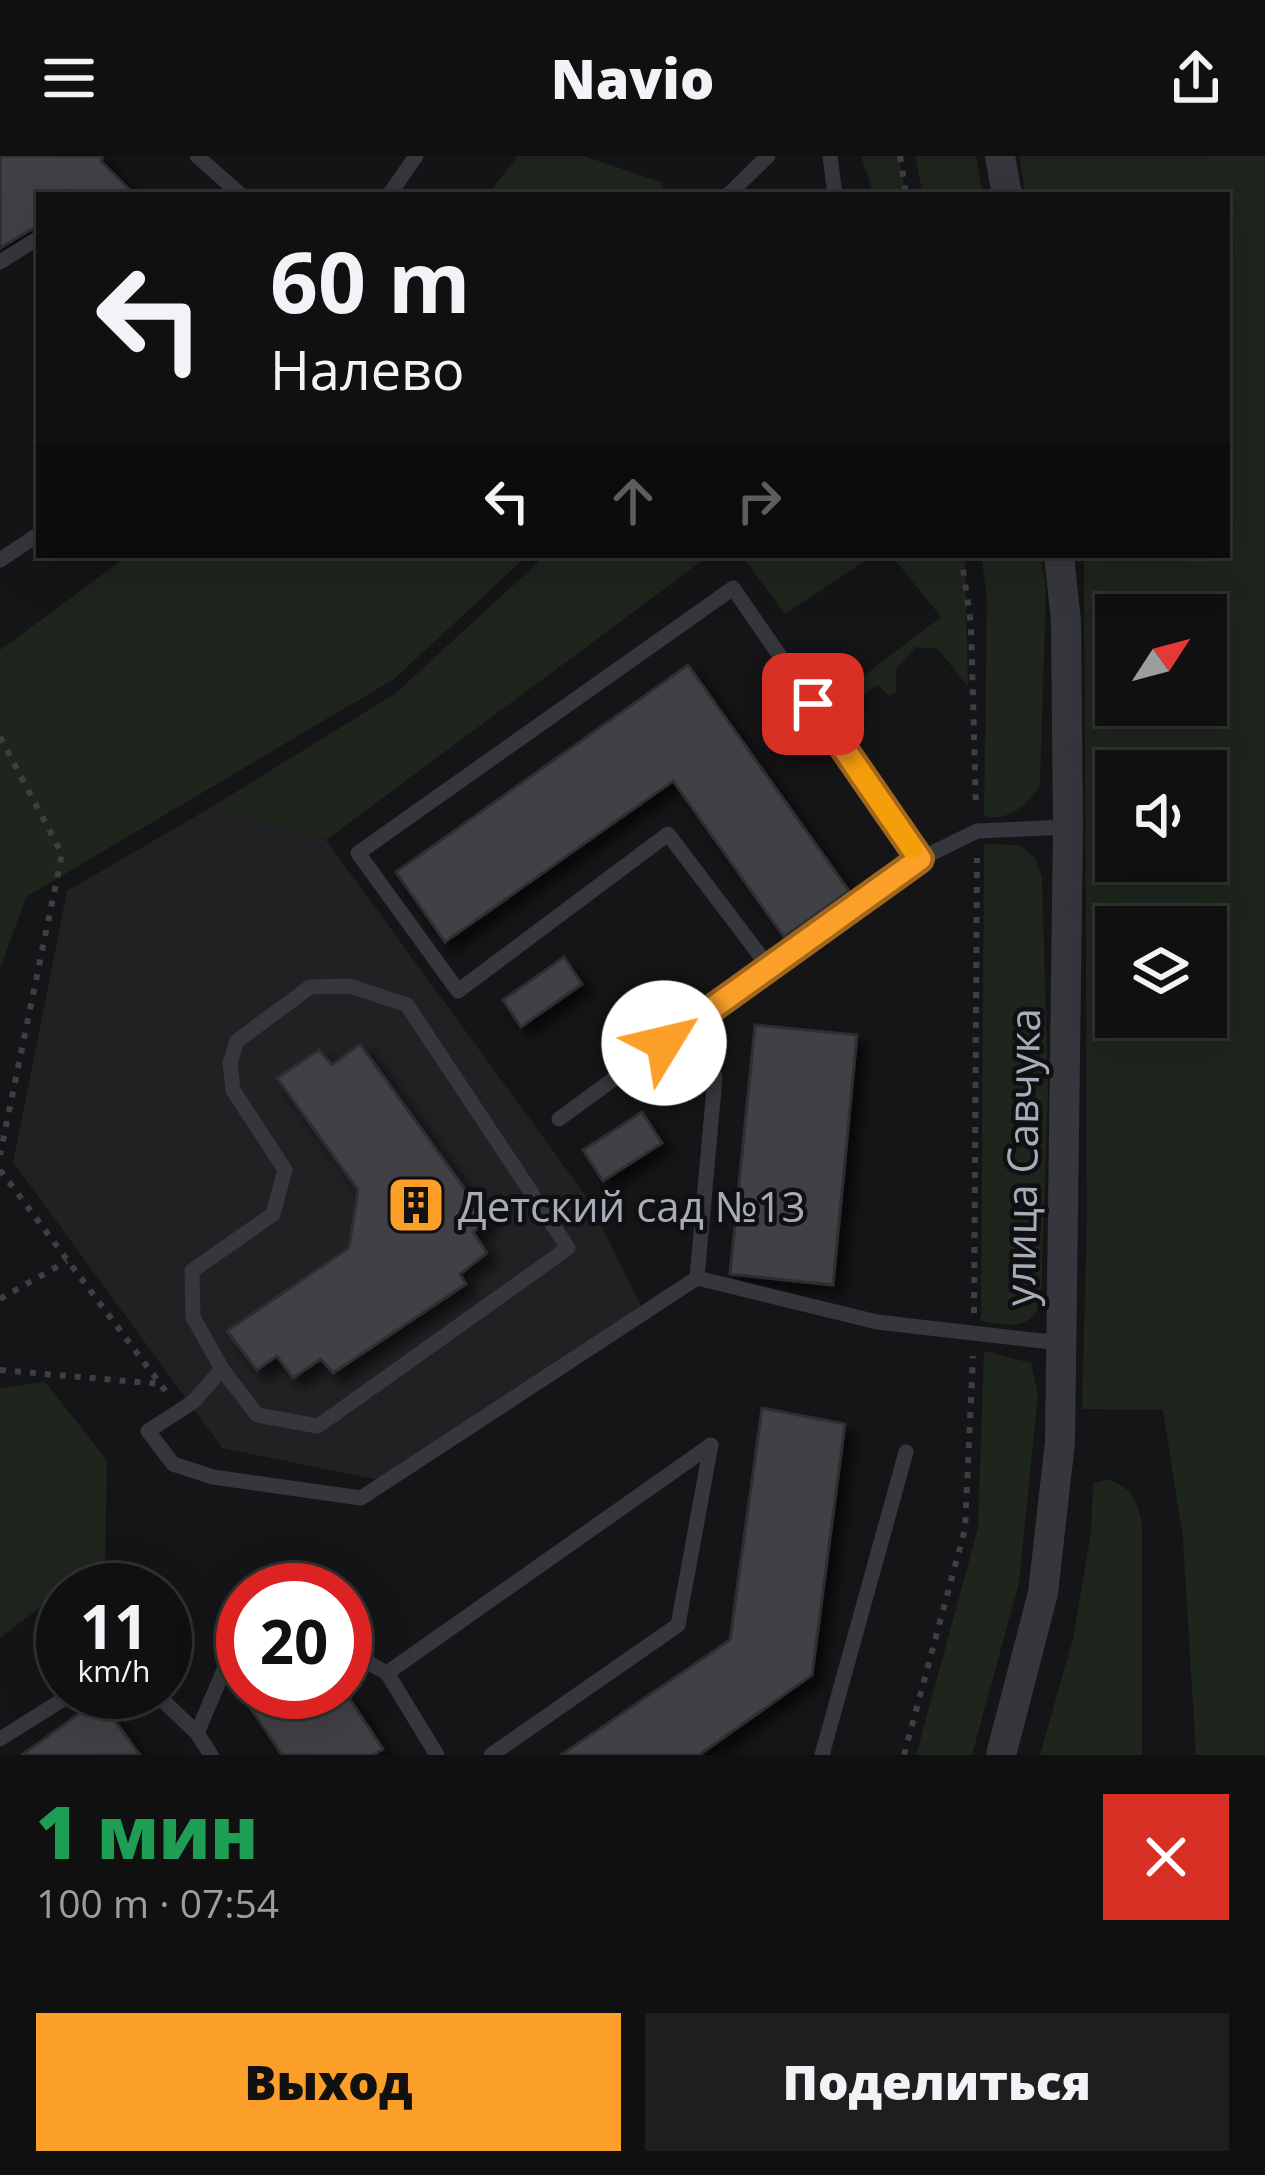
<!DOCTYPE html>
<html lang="ru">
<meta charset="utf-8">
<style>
:root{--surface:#101011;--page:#1e1e1f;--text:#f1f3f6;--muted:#9c9d9f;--line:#303031;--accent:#fb9f29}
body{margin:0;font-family:"Open Sans",sans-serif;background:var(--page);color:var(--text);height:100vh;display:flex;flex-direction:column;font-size:45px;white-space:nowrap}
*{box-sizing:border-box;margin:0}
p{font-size:39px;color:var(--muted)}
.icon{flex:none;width:66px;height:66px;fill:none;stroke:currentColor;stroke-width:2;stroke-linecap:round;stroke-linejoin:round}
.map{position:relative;height:1599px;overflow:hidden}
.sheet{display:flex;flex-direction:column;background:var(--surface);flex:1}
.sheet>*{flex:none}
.top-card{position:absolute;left:36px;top:36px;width:1194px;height:366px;border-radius:0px;box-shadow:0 12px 48px #0002,0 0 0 3px var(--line);background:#101011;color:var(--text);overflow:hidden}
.needle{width:78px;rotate:54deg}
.buttons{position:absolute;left:1095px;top:438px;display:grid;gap:24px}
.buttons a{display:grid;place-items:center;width:132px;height:132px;border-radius:0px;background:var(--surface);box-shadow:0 12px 48px #0002,0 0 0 3px var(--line);font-size:60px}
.speed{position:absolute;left:36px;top:1407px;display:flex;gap:24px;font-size:60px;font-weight:700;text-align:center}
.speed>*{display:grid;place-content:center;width:156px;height:156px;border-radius:50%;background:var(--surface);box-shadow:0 12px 48px #0002,0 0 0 3px var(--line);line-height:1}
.speed small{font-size:30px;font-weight:400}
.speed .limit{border:18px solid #d22;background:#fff;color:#111}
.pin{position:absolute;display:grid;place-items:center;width:102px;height:102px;color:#fff;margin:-51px;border-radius:24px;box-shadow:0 6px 18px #0006}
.me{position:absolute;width:132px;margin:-66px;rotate:54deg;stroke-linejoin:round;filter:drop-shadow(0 0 9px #0008)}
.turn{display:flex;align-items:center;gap:42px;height:252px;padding:0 36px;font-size:54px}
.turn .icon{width:156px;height:156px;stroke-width:2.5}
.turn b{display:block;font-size:84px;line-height:102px}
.lanes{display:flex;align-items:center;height:114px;padding:0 36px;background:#0003;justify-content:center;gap:60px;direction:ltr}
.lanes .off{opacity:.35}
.round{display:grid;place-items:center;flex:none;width:126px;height:126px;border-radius:0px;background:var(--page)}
.headline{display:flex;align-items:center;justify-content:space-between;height:204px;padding:0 36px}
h1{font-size:72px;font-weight:800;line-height:90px;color:#1e9e55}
.primary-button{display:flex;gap:24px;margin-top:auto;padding:24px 36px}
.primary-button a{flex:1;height:138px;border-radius:0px;background:var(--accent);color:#111;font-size:48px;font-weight:800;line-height:138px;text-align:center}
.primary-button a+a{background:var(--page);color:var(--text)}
header{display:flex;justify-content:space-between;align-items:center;height:156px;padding:0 36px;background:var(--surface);font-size:54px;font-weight:800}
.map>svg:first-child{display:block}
</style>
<header><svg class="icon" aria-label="menu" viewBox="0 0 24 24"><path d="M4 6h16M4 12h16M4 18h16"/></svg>Navio<svg class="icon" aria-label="share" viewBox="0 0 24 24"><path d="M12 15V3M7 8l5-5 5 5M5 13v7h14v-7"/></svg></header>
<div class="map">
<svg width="1265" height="1599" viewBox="0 0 1265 1599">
<defs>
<filter id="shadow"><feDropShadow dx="9" dy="9" stdDeviation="6" flood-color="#0009"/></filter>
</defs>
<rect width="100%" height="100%" fill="#151517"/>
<path fill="#212124" d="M210 652 326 684 589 1044 644 1156 379 1324 222 1292 13 1006 67 735Z"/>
<path fill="#1d251d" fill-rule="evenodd" d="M518 0H584L663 27 662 39H487Z
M861 0H899L906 39H874Z
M915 0H976L983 39H923Z
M1019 0H1265V1599H1196L1183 1383 1163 1254 1082 1253 1087 1063 1084 399H1227V39H1026ZM1116 459H1206V549H1116ZM1116 615H1206V705H1116ZM1116 771H1206V861H1116Z
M129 399H528L394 523 26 741 0 813V494Z
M546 399H710L326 684 210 652 396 537Z
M741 399H874L785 458Z
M891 399H965L968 531 938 493 916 491 896 513V536L889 540 878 529 856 543 865 559 856 564 845 547V534L941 461Z
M981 399H1041L1046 433 1040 630C1026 648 1010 666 984 660L987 442Z
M984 688 1019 689 1035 702 1042 722 1048 933 1041 1146C1030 1176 1007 1169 981 1165Z
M984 1195 1031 1207 1038 1239 1019 1427 972 1599H916L978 1372Z
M45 1226 107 1304 105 1411 63 1434 0 1482V1232Z
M1108 1323C1131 1332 1137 1342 1142 1367V1599H1040L1073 1483 1091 1376 1093 1327Z"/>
<path fill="#3f4044" stroke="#2f2f33" stroke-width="3" filter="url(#shadow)" d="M0 0H103L101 5 135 39H39V69L0 92Z
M688 509 849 735 784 781 673 625 445 786 396 716Z
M564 801 582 828 521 871 503 844Z
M755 869 857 879 833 1129 730 1118Z
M360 888 488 1065 473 1076 487 1097 460 1118 466 1128 333 1217 321 1203 293 1222 277 1200 257 1214 227 1175 349 1092 358 1034 277 922 319 894 332 909Z
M642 956 662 987 603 1025 583 994Z
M762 1252 845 1268 812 1519 699 1599H561L730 1484Z
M345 1536 383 1593 373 1599H282L241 1538Z
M99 1543 140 1599H22Z"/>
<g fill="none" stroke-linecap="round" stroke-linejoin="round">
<path stroke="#3c3f43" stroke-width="6" stroke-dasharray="6 9" stroke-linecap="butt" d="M900 0 906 39
M961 399 971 469 976 653
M0 581 62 698 0 999
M0 1014 167 1237
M0 1143 67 1105
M974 1157 977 702
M0 1214 161 1228
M904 1599 965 1373 973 1200"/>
<path stroke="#36373c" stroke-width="15" d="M197 0 241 39
M830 0 835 39
M389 39 416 0
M728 39 768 0
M0 106 35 84 39 88
M0 404 39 378
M920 703 768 810 668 678 458 835 358 697 733 432 920 703 977 675 1068 671
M715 921 697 1122 877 1166 1060 1187
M559 963 768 810
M222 1213 257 1259 318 1270 568 1092 407 849 350 830 310 831 237 885 230 907 233 934 285 1014 273 1058 192 1115 193 1161 222 1213 193 1246 148 1275 173 1308 213 1321 361 1342 697 1122
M345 1494 387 1517
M154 1536 197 1577 226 1509 243 1499
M197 1577 211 1599
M0 1583 75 1536
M437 1599 387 1517 711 1289 678 1469 491 1599
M822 1599 906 1296"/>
<path stroke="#36373c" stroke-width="30" d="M1000 0 1007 39
M1001 1599 1043 1437 1060 1286 1068 671 1066 465 1059 399"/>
</g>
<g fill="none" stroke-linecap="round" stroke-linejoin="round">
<g stroke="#a3671b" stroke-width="30">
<path id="route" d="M664 887 920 703 813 548"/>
</g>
<use href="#route" stroke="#fb9f29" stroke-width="21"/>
<path stroke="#f59e0b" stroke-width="21" d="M855 609 912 692"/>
</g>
<defs>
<g id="building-square" transform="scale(3)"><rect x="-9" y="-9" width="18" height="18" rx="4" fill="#fb9f29" stroke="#101012"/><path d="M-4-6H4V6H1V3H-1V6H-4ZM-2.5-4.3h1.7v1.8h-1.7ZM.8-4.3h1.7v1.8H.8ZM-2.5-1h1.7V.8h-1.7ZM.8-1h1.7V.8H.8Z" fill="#111"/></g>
</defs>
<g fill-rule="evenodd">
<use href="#building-square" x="416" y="1049"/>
</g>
<g text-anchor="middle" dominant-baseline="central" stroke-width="9" stroke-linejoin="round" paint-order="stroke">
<g font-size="42" fill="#a6adb8" stroke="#101012">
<text transform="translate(1021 1001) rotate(-89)">улица Савчука</text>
</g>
<g font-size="42" fill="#a6adb8" stroke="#101012" text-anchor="start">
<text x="458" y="1049">Детский сад №13</text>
</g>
</g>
</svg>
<div class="buttons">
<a><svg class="needle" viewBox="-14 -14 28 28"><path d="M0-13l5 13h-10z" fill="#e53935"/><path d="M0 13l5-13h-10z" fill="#9c9d9f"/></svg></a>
<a><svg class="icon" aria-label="sound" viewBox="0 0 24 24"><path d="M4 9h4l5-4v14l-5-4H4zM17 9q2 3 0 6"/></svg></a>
<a><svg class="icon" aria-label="layers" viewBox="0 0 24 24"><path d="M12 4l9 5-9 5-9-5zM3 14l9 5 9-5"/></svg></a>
</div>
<div class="speed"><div>11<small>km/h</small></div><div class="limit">20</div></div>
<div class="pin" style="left:813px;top:548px;background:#d93025"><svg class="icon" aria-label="arrive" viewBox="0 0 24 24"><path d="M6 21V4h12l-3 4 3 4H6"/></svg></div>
<svg class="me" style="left:664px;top:887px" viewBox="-20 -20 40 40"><circle r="19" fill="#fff"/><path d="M0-13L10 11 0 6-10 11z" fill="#fb9f29"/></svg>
<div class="top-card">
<div class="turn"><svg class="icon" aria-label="left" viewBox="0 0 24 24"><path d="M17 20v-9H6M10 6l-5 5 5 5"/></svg><div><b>60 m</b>Налево</div></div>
<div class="lanes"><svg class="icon" aria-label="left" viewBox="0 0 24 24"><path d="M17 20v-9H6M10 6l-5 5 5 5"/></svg><svg class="icon off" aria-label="ahead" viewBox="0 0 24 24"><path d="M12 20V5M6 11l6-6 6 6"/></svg><svg class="icon off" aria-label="right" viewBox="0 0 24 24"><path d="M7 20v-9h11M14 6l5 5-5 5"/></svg></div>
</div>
</div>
<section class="sheet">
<div class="headline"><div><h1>1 мин</h1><p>100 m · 07:54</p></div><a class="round" style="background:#d93025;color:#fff"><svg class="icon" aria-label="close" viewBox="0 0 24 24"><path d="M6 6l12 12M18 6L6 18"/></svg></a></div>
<div class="primary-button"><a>Выход</a><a>Поделиться</a></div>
</section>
